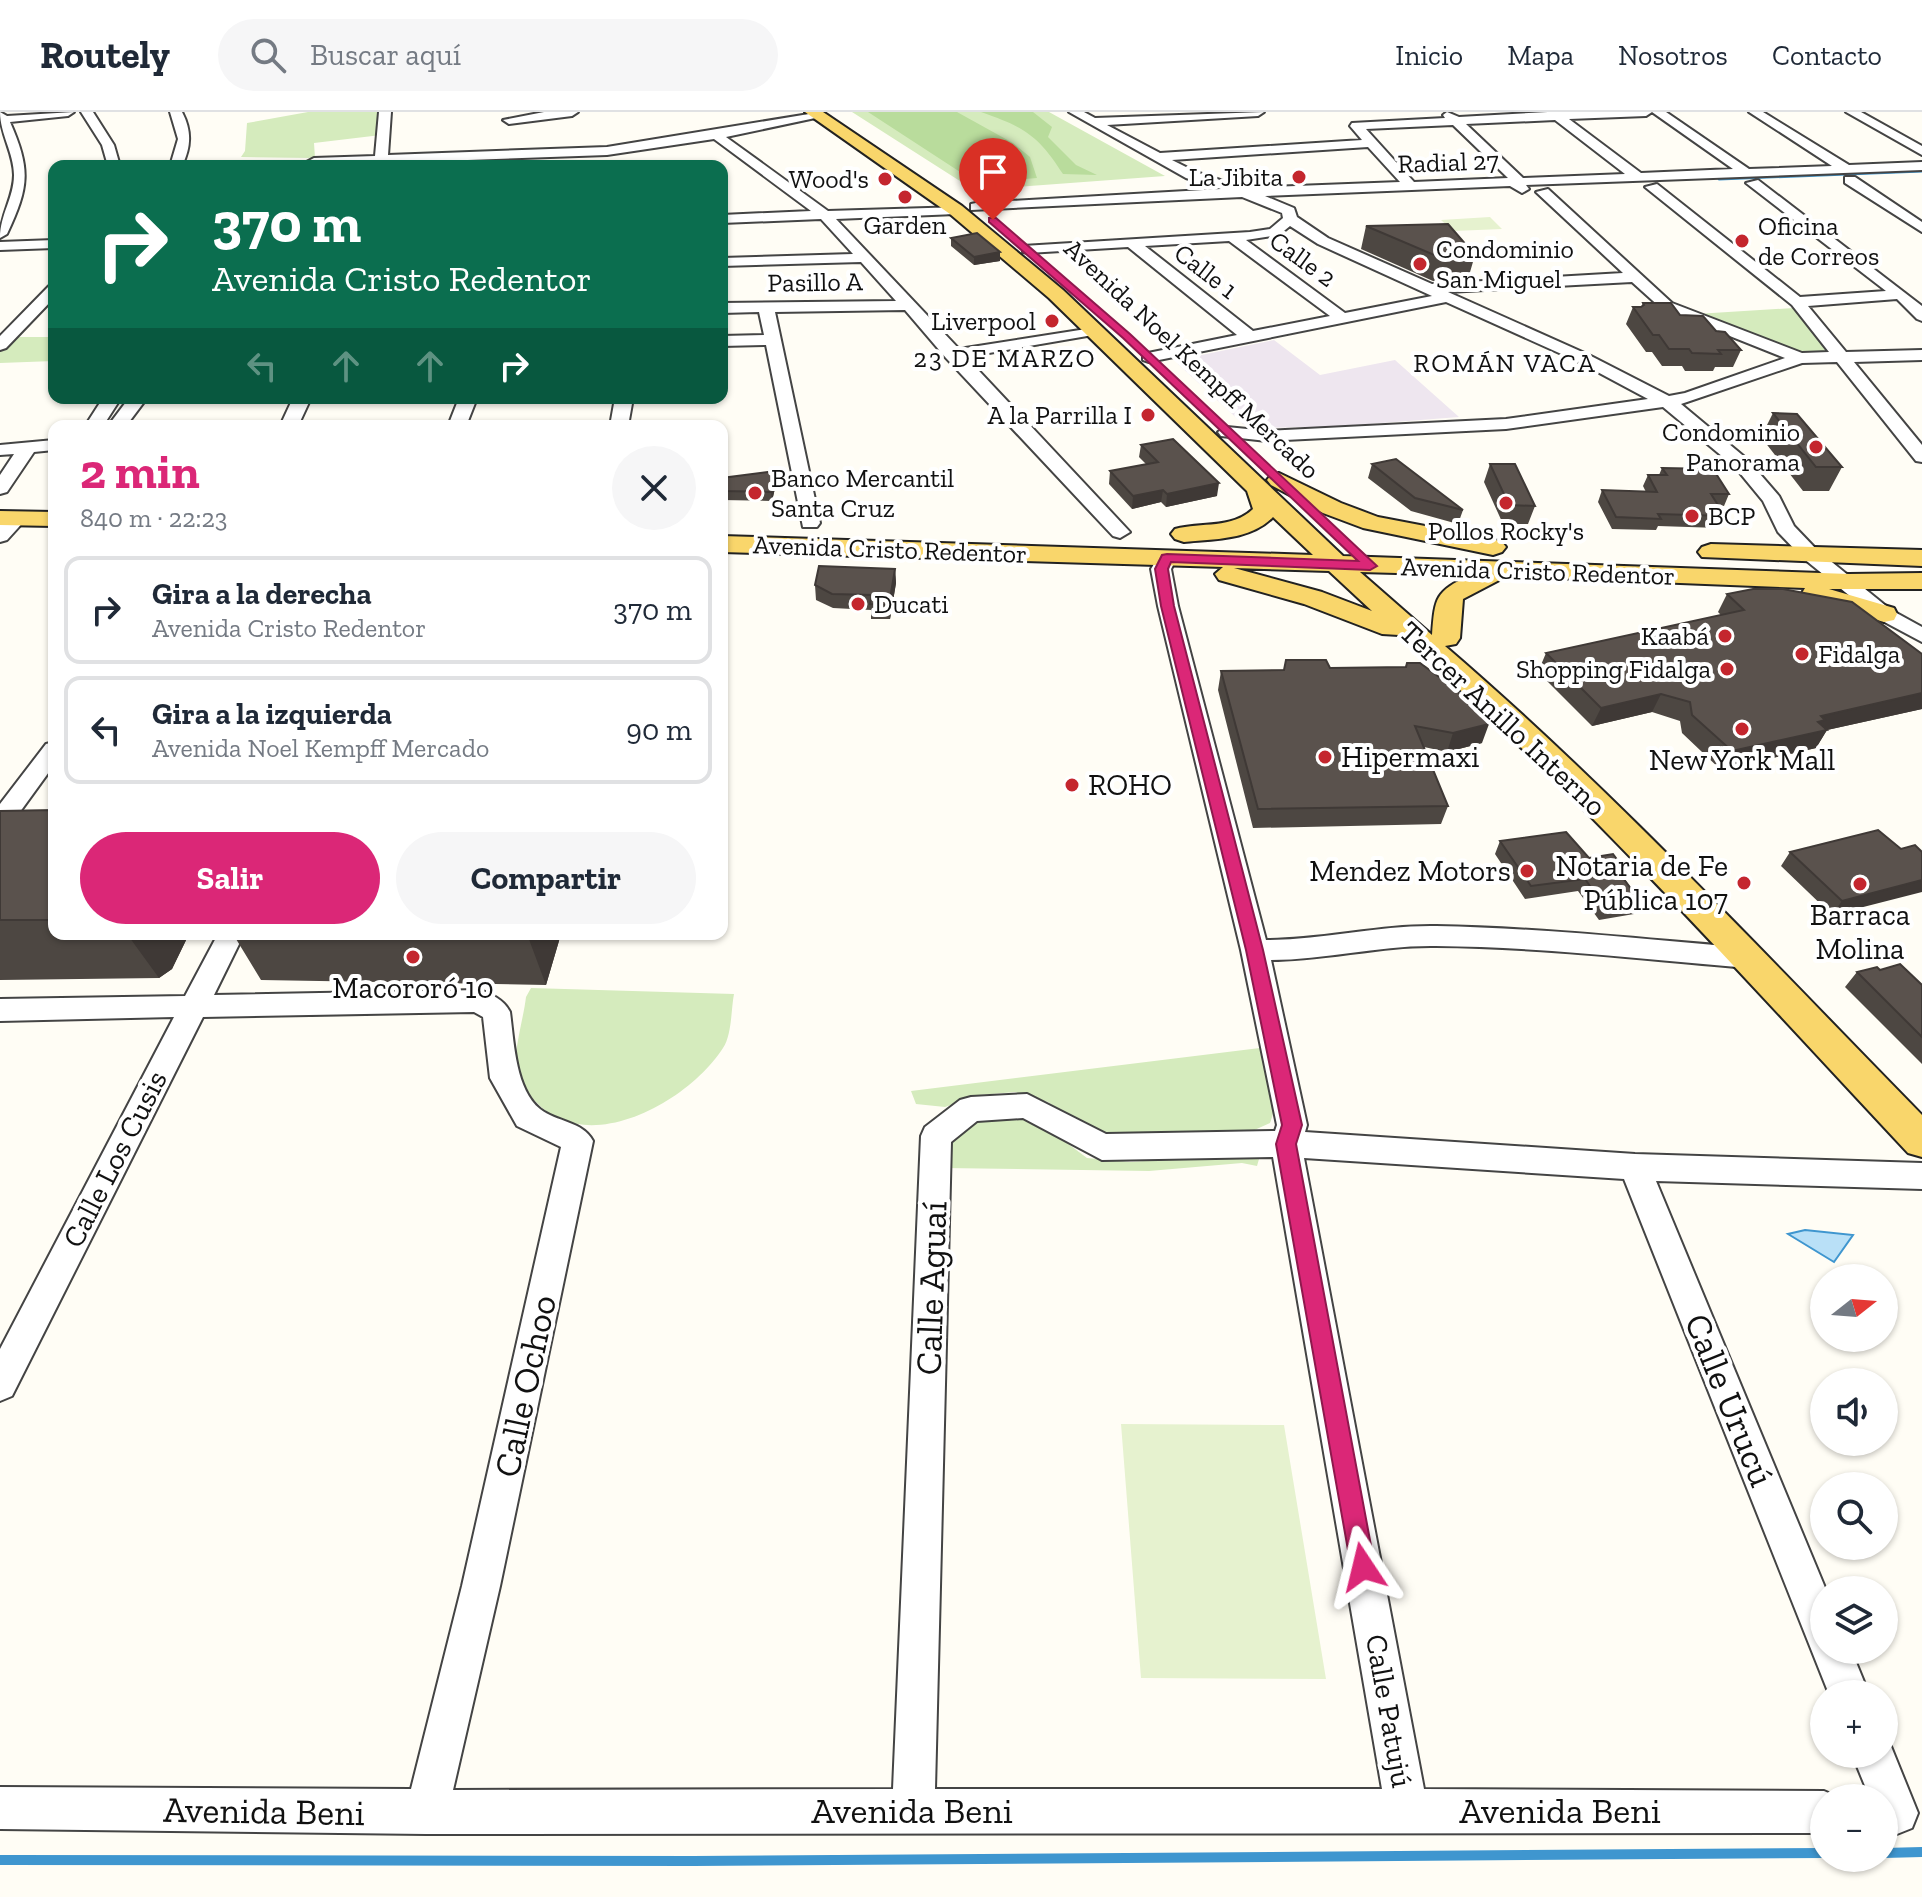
<!DOCTYPE html>
<html lang="es">
<meta charset="utf-8">
<style>
:root{--surface:#fff;--page:#f6f6f7;--text:#1f2937;--muted:#747a83;--line:#e0e1e3;--accent:#db2777}
body{margin:0;font-family:"Zilla Slab",serif;background:var(--page);color:var(--text);height:100vh;display:flex;flex-direction:column;font-size:30px;white-space:nowrap}
*{box-sizing:border-box;margin:0}
p{font-size:26px;color:var(--muted)}
.icon{flex:none;width:44px;height:44px;fill:none;stroke:currentColor;stroke-width:2;stroke-linecap:round;stroke-linejoin:round}
.map{position:relative;flex:1;overflow:hidden}
.drawer{position:absolute;left:48px;top:308px;width:680px;height:520px;display:flex;flex-direction:column;background:var(--surface);border-radius:16px;box-shadow:0 2px 6px #0004}
.drawer>*{flex:none}
.top-card{position:absolute;left:48px;top:48px;width:680px;height:244px;border-radius:16px;box-shadow:0 2px 6px #0004;background:#0b6e4f;color:#fff;overflow:hidden}
.needle{width:52px;rotate:73deg}
.controls{position:absolute;left:1810px;top:1152px;display:grid;gap:16px}
.controls a{display:grid;place-items:center;width:88px;height:88px;border-radius:50%;background:var(--surface);box-shadow:0 2px 6px #0004;font-size:40px}
.pin{position:absolute;display:grid;place-items:center;width:68px;height:68px;color:#fff;margin:-82px -34px;border-radius:50% 50% 50% 0;rotate:-45deg;box-shadow:0 0 8px #0007}
.pin .icon{rotate:45deg}
.me{position:absolute;width:88px;margin:-44px;rotate:350deg;stroke-linejoin:round;filter:drop-shadow(0 0 6px #0008)}
.turn{display:flex;align-items:center;gap:28px;height:168px;padding:0 32px;font-size:36px}
.turn .icon{width:104px;height:104px;stroke-width:2.5}
.turn b{display:block;font-size:56px;line-height:68px}
.lanes{display:flex;align-items:center;height:76px;padding:0 32px;background:#0003;justify-content:center;gap:40px;direction:ltr}
.lanes .off{opacity:.35}
.round{display:grid;place-items:center;flex:none;width:84px;height:84px;border-radius:42px;background:var(--page)}
.summary{display:flex;align-items:center;justify-content:space-between;height:136px;padding:0 32px}
h1{font-size:48px;font-weight:700;line-height:60px;color:var(--accent)}
.cta{display:flex;gap:16px;margin-top:auto;padding:16px 32px}
.cta a{flex:1;height:92px;border-radius:48px;background:var(--accent);color:#fff;font-size:32px;font-weight:700;line-height:92px;text-align:center}
.cta a+a{background:var(--page);color:var(--text)}
ul{padding:0;list-style:none}
li{display:flex;align-items:center;gap:24px;height:108px;margin:0 16px 12px;padding:0 16px;border:4px solid var(--line);border-radius:16px}
li div{flex:1}
li b{display:block;font-size:30px}
li em{font-style:normal}
header{display:flex;align-items:center;gap:48px;box-sizing:border-box;height:112px;padding:0 40px;background:var(--surface);border-bottom:2px solid var(--line)}
header strong{font-size:38px}
nav{display:flex;gap:44px;margin-inline-start:auto;font-size:28px}
.search{width:560px;height:72px;background:var(--page);display:flex;align-items:center;gap:20px;box-sizing:border-box;padding:0 28px;border-radius:44px;color:var(--muted);font-size:30px}
.map>svg:first-child{display:block}
</style>
<header>
<strong>Routely</strong>
<div class="search"><svg class="icon" aria-label="search" viewBox="0 0 24 24"><circle cx="10" cy="10" r="6"/><path d="M15 15l6 6"/></svg>Buscar aquí</div>
<nav><a>Inicio</a><a>Mapa</a><a>Nosotros</a><a>Contacto</a></nav>
</header>
<div class="map">
<svg width="1922" height="1785" viewBox="0 0 1922 1785">
<rect width="100%" height="100%" fill="#fffdf5"/>
<path fill="#eee6ef" d="M1274 228 1320 263 1395 248 1459 305 1331 315 1253 316 1243 312 1178 252 1182 247Z"/>
<path fill="#d5ebbd" d="M308 0H378L381 23 314 31 315 46 241 45 245 39 247 11Z
M852 0H1049L1165 64 974 78Z
M1794 196 1829 237 1825 240 1798 242 1696 202Z
M14 225H54V249L0 251V240Z
M531 876 734 882C731 897 732 923 723 936 689 989 588 1047 535 989 527 981 518 970 516 958 513 941 524 904 526 885Z
M1268 935C1272 960 1280 987 1270 1011L1250 1020 1101 1022 1088 1017 1048 990 1015 980 980 983 945 995 916 992 911 979Z
M1020 1005 1051 1019 1087 1046 1131 1050 1236 1042 1259 1047 1257 1054 1242 1051 1149 1059 944 1056C953 1005 974 1006 1020 1005Z"/>
<path fill="#b9dc9c" d="M868 0H957L1013 31 1030 45 1037 66 977 71Z
M981 0H1033L1052 15 1048 25 1076 53 1097 63 1063 62C1038 23 1024 15 981 0Z"/>
<path fill="#e6f2cf" d="M1490 105 1502 117 1453 119 1441 108Z
M1121 1312 1284 1313 1326 1567 1141 1566Z"/>
<path fill="#b9e0f7" stroke="#3f96cf" stroke-width="2" d="M1805 1118 1853 1123 1834 1150 1788 1122Z"/>
<g fill="none" stroke-linecap="round" stroke-linejoin="round">
<path stroke="#3f96cf" stroke-width="3" d="M1719 67 1922 59"/>
<path stroke="#3f96cf" stroke-width="10" d="M1884 1741 1922 1740
M0 1748 693 1749 1824 1741"/>
<g stroke="#444" stroke-width="4">
<path id="minor" d="M0 0 7 4 74 0 68 4 10 10C31 58 29 75 7 122L0 126C0 102 14 86 14 63 14 41 0 22 0 0Z
M81 0H93L114 33 120 54H108L102 33Z
M170 0H182C192 19 191 35 182 54H170L178 27Z
M379 0H391L388 43 607 35 821 0 820 5 726 25 828 99 961 95 963 98 956 102 836 107 959 237 1099 215 1101 218 1093 223 966 245 1130 420 1120 426 1113 424 946 246 905 198 775 200 820 411 817 415H803L766 233 722 234V224L764 223 759 200 722 201V191L896 189 861 150 722 154V146L853 142 821 107 722 111V103L811 99 714 27 607 43 299 54 314 46 375 44Z
M544 0H578L572 4 509 12 503 8Z
M1069 0H1084L1095 6 1264 0 1258 4 1107 13 1160 41 1362 28 1350 14 1352 11 1445 6 1443 3 1447 0 1459 5 1548 0H1652L1646 4 1569 7 1641 61 1733 57 1652 0H1666L1749 57 1832 54 1749 0H1763L1849 53 1922 50V58L1526 73 1529 77 1522 81 1510 74 1265 84 1294 96 1297 105 1328 126 1432 172 1623 161 1536 80 1548 77 1672 191 1802 241 1829 240 1792 193 1645 75 1657 72 1800 185 1886 179 1746 71 1758 68 1922 194V209L1917 207 1897 187 1808 194 1846 240 1922 238V248L1854 250 1922 333V350L1916 349 1837 250 1802 251 1681 292 1747 347 1779 384 1794 414 1817 438 1891 498 1922 515V530L1877 506 1803 446 1778 420 1763 389 1735 355 1663 295 1506 317 1267 329 1221 324 1218 320 1227 315 1267 319 1506 307 1648 287 1577 249 1446 190 1149 250 1143 248V242L1237 223 1128 135 1028 141 1023 140V134L1250 120 1270 117 1283 106 1282 101 1242 85 971 98V92L976 91 1221 77 1186 66ZM1555 8 1625 62 1523 66 1466 12ZM1453 13 1508 66 1414 70 1366 17ZM1368 35 1400 70 1244 76 1196 60 1172 48ZM1290 114 1318 132 1432 184 1345 201 1246 128 1279 123ZM1229 129 1330 204 1253 219 1145 134ZM1632 170 1662 197 1785 246 1685 281 1669 284 1589 243 1448 180Z
M1846 0H1861L1922 34V43Z
M1845 65H1855L1922 110V120L1845 71Z
M54 128V136L0 138V130Z
M54 172V186L6 236 0 238V224L49 174Z
M103 286H121L103 314H85Z
M129 286H147L126 314H108Z
M293 286H311L298 314H280Z
M459 286H477L466 314H448Z
M615 286H633L628 314H610Z
M54 328V338L34 340 7 380 0 382V363L14 342 0 343V333Z
M17 400 27 406 7 428 0 430V413L10 402Z
M1167 440 1177 446 1171 457 1178 494 1266 828C1323 828 1379 813 1436 814 1541 816 1644 827 1748 836L1758 839 1762 846 1758 853 1748 856C1644 847 1540 835 1436 834 1380 833 1326 848 1271 848L1307 1013 1305 1020 1635 1042 1922 1051V1077L1656 1069 1826 1478 1824 1538H1851L1869 1582H1829L1624 1067 1304 1046 1424 1677 1824 1679 1840 1686H1824V1721L426 1722 0 1717V1675L411 1677 462 1474 561 1035 517 1014 490 966 483 905 474 900 203 905 12 1284 0 1289V1237L174 905 0 909V887L185 884 218 822H244L214 883 479 878C492 882 504 888 510 900 514 929 515 977 540 997 556 1010 583 1009 593 1029L500 1474 453 1678 893 1677 921 1024 925 1015 960 988 971 985 1027 982 1106 1022 1275 1019 1277 1013 1241 838 1158 494 1151 457 1160 442ZM1023 1006 1102 1048 1273 1045 1382 1677H935L951 1030 977 1009Z
M54 630V653L9 715 0 717V692L46 632Z
M1884 1626 1888 1627 1918 1701 1912 1716 1897 1722 1884 1717V1686H1870L1852 1642H1884Z"/>
</g>
<g stroke="#222" stroke-width="4">
<path id="major" d="M805 0H823L962 94 1063 178 1343 444 1849 462 1922 461V477H1829L1894 496 1897 502 1894 508 1884 510 1806 487 1802 481 1805 476 1507 464 1463 487 1460 526 1456 532 1445 534C1614 679 1766 844 1922 1003V1045L1908 1041C1742 864 1581 682 1399 523L1382 522 1304 492 1219 468 1215 462 1223 455 722 440V424L1313 443 1273 405C1251 428 1214 427 1184 430L1175 427 1171 422 1175 417C1202 410 1232 417 1253 397L1247 379 1049 186 950 102ZM1234 456 1329 459 1372 499 1322 480ZM1360 460 1470 463C1435 480 1435 485 1432 523Z
M1279 361 1341 391 1378 405 1493 427 1502 430 1506 435 1502 440 1493 443 1363 416 1323 401 1271 373 1267 368 1271 363Z
M0 399 54 400V414L0 413Z
M1711 432 1922 438V454L1702 445 1698 440 1702 435Z"/>
</g>
<use href="#minor" fill="#fff" fill-rule="evenodd"/>
<use href="#major" fill="#f9d66b" fill-rule="evenodd"/>
</g>
<path fill="#4d4742" d="M1366 114 1475 143 1468 167 1433 169 1361 137Z
M951 126 1000 140V149L974 153 951 134Z
M1643 191 1680 203 1716 219 1741 238 1733 255H1715L1713 259H1685L1682 254H1662L1652 240H1646L1626 212 1633 195H1641Z
M1773 301 1842 355 1829 379H1803L1761 325Z
M1141 333 1217 384 1166 395 1161 390 1132 397 1109 372 1110 359 1146 352 1139 345Z
M1372 352 1463 398 1458 412 1411 399 1368 366Z
M1490 352 1535 394 1528 412H1503L1484 370Z
M1662 356 1729 382 1724 394 1718 393 1725 404 1719 416 1658 414 1656 418 1612 417 1598 390 1602 378 1646 380 1643 374 1648 363H1659Z
M722 366 777 368 772 389 722 388Z
M895 457 896 471 890 507H871V498L833 496 816 488 815 473Z
M1727 482 1922 542V597L1827 618 1816 636 1721 658 1682 621 1680 609 1652 600 1592 614 1538 560 1546 541 1721 503 1718 500Z
M1407 551 1482 631 1447 640 1424 635 1448 694 1441 712 1253 716 1218 578 1221 559 1405 555Z
M54 698V822H189L172 857 159 866 0 868V699Z
M1500 729 1589 746 1627 761 1624 766 1641 790 1634 802 1599 808 1578 779 1525 787 1495 742Z
M1901 737 1832 803 1781 754 1790 740Z
M233 822H561L546 873 261 868Z
M1880 858 1922 873V952L1845 875 1857 860Z"/>
<path fill="#3f3936" d="M1000 140V149L974 153V145Z
M776 359 777 368 772 389 771 380Z
M1219 371 1217 384 1166 395 1167 382Z
M1163 378 1161 390 1132 397 1133 384Z
M895 457 896 471 890 507 889 493Z
M1922 581V597L1827 618 1816 636 1721 658 1732 639 1821 604Z
M1661 582 1652 600 1592 614 1601 596Z
M1489 612 1482 631 1447 640 1453 621Z
M1922 768V780L1832 803 1842 789Z
M127 822H189L172 857 159 866Z
M527 822H561L546 873Z"/>
<path fill="#5a524d" stroke="#3f3936" stroke-width="2" d="M1448 112 1475 143 1439 145 1366 114Z
M977 121 1000 140 974 145 951 126Z
M1643 191H1671L1680 203 1703 204 1716 219 1725 220 1741 238H1718L1721 242 1692 241 1689 237H1669L1659 223H1653L1633 195H1641L1644 193Z
M1773 301 1797 302 1842 355H1816Z
M1173 327 1219 371 1167 382 1163 378 1133 384 1110 359 1158 350 1141 333Z
M1396 347 1463 398 1415 386 1372 352Z
M1490 352H1515L1535 394 1509 393Z
M1662 356 1713 357 1729 382H1711L1725 404 1658 402 1661 407 1616 405 1602 378 1657 380 1648 363H1667Z
M776 359 771 380 722 379V366Z
M819 454 895 457 889 493 870 492 872 483 832 482 815 473Z
M1753 477H1783L1852 490 1922 542V581L1821 604 1825 608 1818 610 1827 618 1732 639 1692 603 1690 590 1661 582 1601 596 1546 541 1744 498 1727 482Z
M1286 548H1326L1330 556 1406 555 1407 551H1420L1454 576 1489 612 1453 621 1415 614 1448 694 1258 697 1221 559 1284 558Z
M54 698V808H0V699Z
M1878 718 1901 737 1915 733 1922 740V768L1842 789 1790 740Z
M1566 720 1589 746 1613 742 1627 761 1620 762 1641 790 1605 795 1585 767 1531 774 1500 729Z
M1900 852 1922 873V925L1857 860 1877 855 1880 858Z"/>
<path fill="#db2777" stroke="#8e194d" stroke-width="2" d="M989 106H996L1130 222 1377 454 1370 458 1171 450 1168 457 1174 494 1263 838 1302 1013 1296 1032 1375 1455 1372 1464 1363 1468 1354 1464 1351 1455 1276 1032 1282 1013 1246 838 1161 494 1155 457 1162 443 1167 442 1358 449 1123 226 989 110Z"/>
<g fill="#c4262e" stroke="#fff" stroke-width="3">
<circle cx="1299" cy="65" r="8"/>
<circle cx="885" cy="67" r="8"/>
<circle cx="905" cy="85" r="8"/>
<circle cx="1742" cy="129" r="8"/>
<circle cx="1420" cy="152" r="8"/>
<circle cx="1052" cy="209" r="8"/>
<circle cx="1148" cy="303" r="8"/>
<circle cx="1816" cy="335" r="8"/>
<circle cx="755" cy="381" r="8"/>
<circle cx="1506" cy="391" r="8"/>
<circle cx="1692" cy="404" r="8"/>
<circle cx="858" cy="492" r="8"/>
<circle cx="1725" cy="524" r="8"/>
<circle cx="1802" cy="542" r="8"/>
<circle cx="1727" cy="557" r="8"/>
<circle cx="1742" cy="617" r="8"/>
<circle cx="1325" cy="645" r="8"/>
<circle cx="1072" cy="673" r="8"/>
<circle cx="1527" cy="759" r="8"/>
<circle cx="1744" cy="771" r="8"/>
<circle cx="1860" cy="772" r="8"/>
<circle cx="413" cy="845" r="8"/>
</g>
<g text-anchor="middle" dominant-baseline="central" stroke-width="8" stroke-linejoin="round" paint-order="stroke">
<g font-size="26" fill="#111" stroke="#fff">
<text transform="translate(1448 50) rotate(-2)">Radial 27</text>
<text transform="translate(1303 147) rotate(36)">Calle 2</text>
<text transform="translate(1206 159) rotate(38)">Calle 1</text>
<text transform="translate(815 170) rotate(-1)">Pasillo A</text>
<text transform="translate(1192 247) rotate(43)">Avenida Noel Kempff Mercado</text>
<text transform="translate(890 437) rotate(2)">Avenida Cristo Redentor</text>
<text transform="translate(1538 459) rotate(2)">Avenida Cristo Redentor</text>
</g>
<g font-size="26" fill="#111" stroke="#fff" text-anchor="end">
<text x="1283" y="65">La Jibita</text>
<text x="869" y="67">Wood's</text>
<text x="905" y="113" text-anchor="middle">Garden</text>
<text x="1758" y="114" text-anchor="start">Oficina<tspan x="1758" dy="30">de Correos</tspan></text>
<text x="1436" y="137" text-anchor="start">Condominio<tspan x="1436" dy="30">San Miguel</tspan></text>
<text x="1036" y="209">Liverpool</text>
<text x="1132" y="303">A la Parrilla I</text>
<text x="1800" y="320">Condominio<tspan x="1800" dy="30">Panorama</tspan></text>
<text x="771" y="366" text-anchor="start">Banco Mercantil<tspan x="771" dy="30">Santa Cruz</tspan></text>
<text x="1708" y="404" text-anchor="start">BCP</text>
<text x="1506" y="419" text-anchor="middle">Pollos Rocky's</text>
<text x="874" y="492" text-anchor="start">Ducati</text>
<text x="1709" y="524">Kaabá</text>
<text x="1818" y="542" text-anchor="start">Fidalga</text>
<text x="1711" y="557">Shopping Fidalga</text>
</g>
<g font-size="26" letter-spacing="2" fill="#111" stroke="#fff">
<text x="1005" y="246">23 DE MARZO</text>
<text x="1505" y="251">ROMÁN VACA</text>
</g>
<g font-size="30" fill="#111" stroke="#fff">
<text transform="translate(1503 607) rotate(43)">Tercer Anillo Interno</text>
<text transform="translate(115 1047) rotate(-63)">Calle Los Cusis</text>
<text transform="translate(1389 1599) rotate(80)">Calle Patujú</text>
</g>
<g font-size="30" fill="#111" stroke="#fff">
<text x="1341" y="645" text-anchor="start">Hipermaxi</text>
<text x="1742" y="648">New York Mall</text>
<text x="1088" y="673" text-anchor="start">ROHO</text>
<text x="1728" y="754" text-anchor="end">Notaria de Fe<tspan x="1728" dy="34">Pública 107</tspan></text>
<text x="1511" y="759" text-anchor="end">Mendez Motors</text>
<text x="1860" y="803">Barraca<tspan x="1860" dy="34">Molina</tspan></text>
<text x="413" y="876">Macororó 10</text>
</g>
<g font-size="36" fill="#111" stroke="#fff">
<text transform="translate(931 1176) rotate(-88)">Calle Aguaí</text>
<text transform="translate(525 1274) rotate(-78)">Calle Ochoo</text>
<text transform="translate(1730 1288) rotate(68)">Calle Urucú</text>
<text x="912" y="1698">Avenida Beni</text>
<text x="1560" y="1698">Avenida Beni</text>
<text transform="translate(264 1699) rotate(1)">Avenida Beni</text>
</g>
</g>
</svg>
<div class="controls">
<a><svg class="needle" viewBox="-14 -14 28 28"><path d="M0-13l5 13h-10z" fill="#e53935"/><path d="M0 13l5-13h-10z" fill="#747a83"/></svg></a>
<a><svg class="icon" aria-label="sound" viewBox="0 0 24 24"><path d="M4 9h4l5-4v14l-5-4H4zM17 9q2 3 0 6"/></svg></a>
<a><svg class="icon" aria-label="search" viewBox="0 0 24 24"><circle cx="10" cy="10" r="6"/><path d="M15 15l6 6"/></svg></a>
<a><svg class="icon" aria-label="layers" viewBox="0 0 24 24"><path d="M12 4l9 5-9 5-9-5zM3 14l9 5 9-5"/></svg></a>
<a>+</a>
<a>−</a>
</div>
<div class="pin" style="left:993px;top:108px;background:#d93025"><svg class="icon" aria-label="arrive" viewBox="0 0 24 24"><path d="M6 21V4h12l-3 4 3 4H6"/></svg></div>
<svg class="me" style="left:1363px;top:1455px" viewBox="-20 -20 40 40"><path d="M0-17L14 15 0 8-14 15z" fill="#db2777" stroke="#fff" stroke-width="4"/></svg>
<div class="top-card">
<div class="turn"><svg class="icon" aria-label="right" viewBox="0 0 24 24"><path d="M7 20v-9h11M14 6l5 5-5 5"/></svg><div><b>370 m</b>Avenida Cristo Redentor</div></div>
<div class="lanes"><svg class="icon off" aria-label="left" viewBox="0 0 24 24"><path d="M17 20v-9H6M10 6l-5 5 5 5"/></svg><svg class="icon off" aria-label="ahead" viewBox="0 0 24 24"><path d="M12 20V5M6 11l6-6 6 6"/></svg><svg class="icon off" aria-label="ahead" viewBox="0 0 24 24"><path d="M12 20V5M6 11l6-6 6 6"/></svg><svg class="icon" aria-label="right" viewBox="0 0 24 24"><path d="M7 20v-9h11M14 6l5 5-5 5"/></svg></div>
</div>
<section class="drawer">
<div class="summary"><div><h1>2 min</h1><p>840 m · 22:23</p></div><a class="round"><svg class="icon" aria-label="close" viewBox="0 0 24 24"><path d="M6 6l12 12M18 6L6 18"/></svg></a></div>
<ul>
<li><svg class="icon" aria-label="right" viewBox="0 0 24 24"><path d="M7 20v-9h11M14 6l5 5-5 5"/></svg><div><b>Gira a la derecha</b><p>Avenida Cristo Redentor</p></div><em>370 m</em></li>
<li><svg class="icon" aria-label="left" viewBox="0 0 24 24"><path d="M17 20v-9H6M10 6l-5 5 5 5"/></svg><div><b>Gira a la izquierda</b><p>Avenida Noel Kempff Mercado</p></div><em>90 m</em></li>
</ul>
<div class="cta"><a>Salir</a><a>Compartir</a></div>
</section>
</div>
